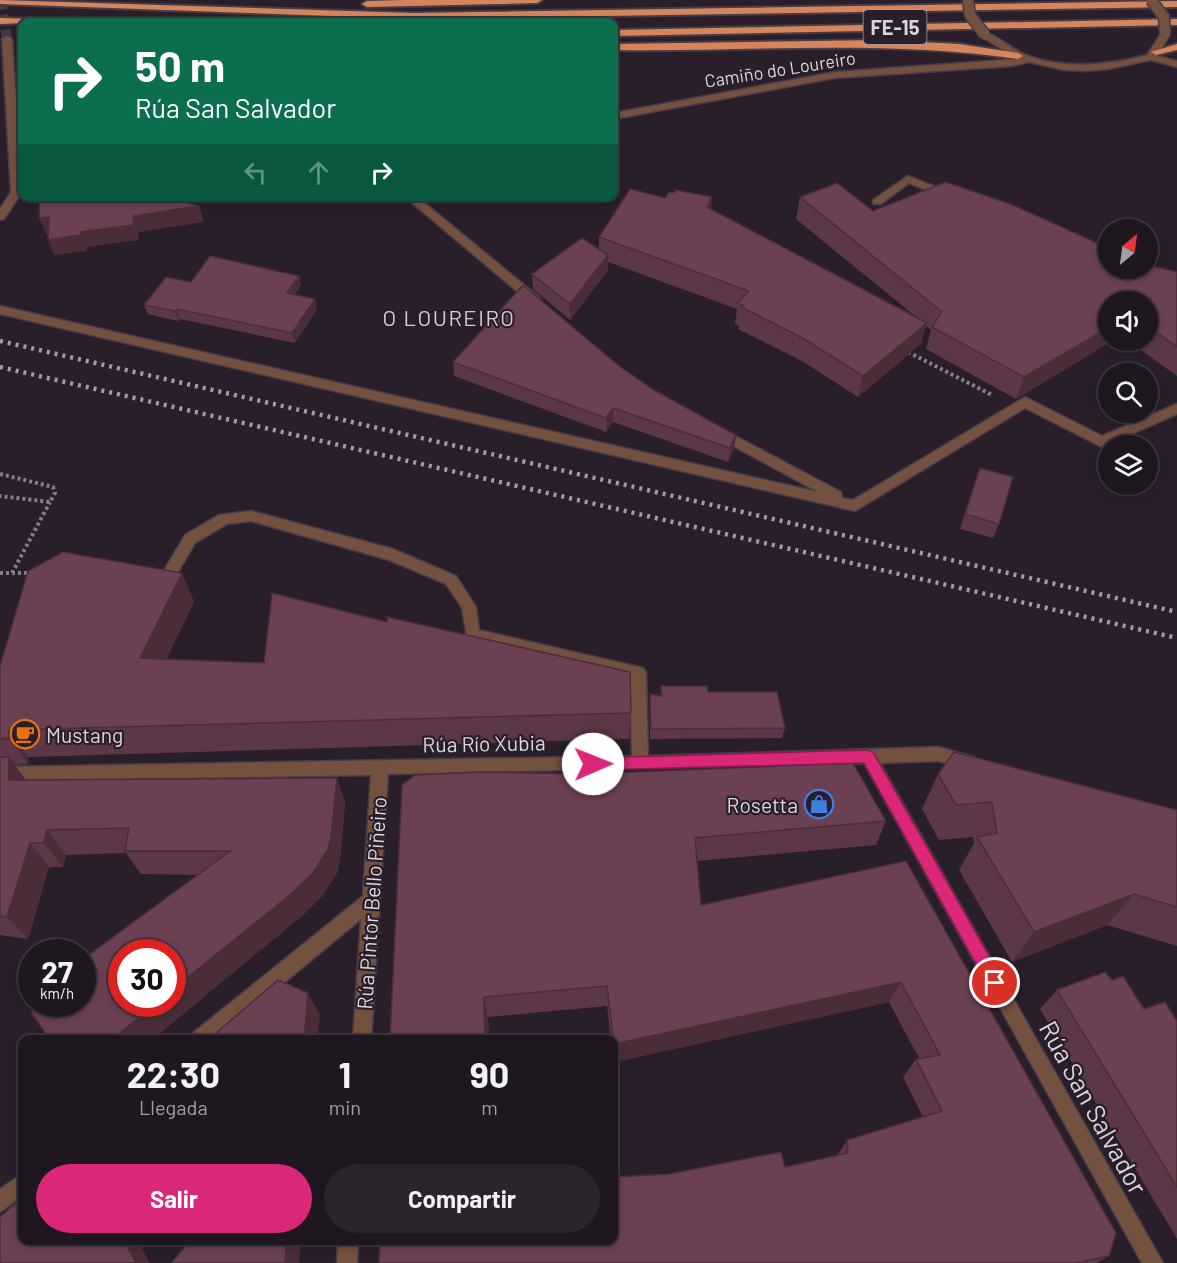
<!DOCTYPE html>
<html lang="es">
<meta charset="utf-8">
<style>
:root{--surface:#1e1720;--page:#2b242d;--text:#f1f3f6;--muted:#a19fa5;--line:#3c363e;--accent:#db2777}
body{margin:0;font-family:Barlow,sans-serif;background:var(--page);color:var(--text);height:100vh;display:flex;flex-direction:column;font-size:22px;white-space:nowrap}
*{box-sizing:border-box;margin:0}
p{font-size:20px;color:var(--muted)}
.icon{flex:none;width:33px;height:33px;fill:none;stroke:currentColor;stroke-width:2;stroke-linecap:round;stroke-linejoin:round}
.map{position:relative;flex:1;overflow:hidden}
.panel{position:absolute;left:18px;top:1035px;width:600px;height:210px;display:flex;flex-direction:column;background:var(--surface);border-radius:12px;box-shadow:0 3px 9px #0003,0 0 0 2px var(--line)}
.panel>*{flex:none}
.banner{position:absolute;left:18px;top:18px;width:600px;height:183px;border-radius:12px;box-shadow:0 3px 9px #0003,0 0 0 2px var(--line);background:#0b6e4f;color:#fff;overflow:hidden}
.needle{width:39px;rotate:29deg}
.controls{position:absolute;left:1098px;top:219px;display:grid;gap:12px}
.controls a{display:grid;place-items:center;width:60px;height:60px;border-radius:50%;background:var(--surface);box-shadow:0 3px 9px #0003,0 0 0 2px var(--line);font-size:30px}
.speed{position:absolute;left:18px;top:939px;display:flex;gap:12px;font-size:30px;font-weight:700;text-align:center}
.speed>*{display:grid;place-content:center;width:78px;height:78px;border-radius:50%;background:var(--surface);box-shadow:0 3px 9px #0003,0 0 0 2px var(--line);line-height:1}
.speed small{font-size:15px;font-weight:400}
.speed .limit{border:9px solid #d22;background:#fff;color:#111}
.pin{position:absolute;display:grid;place-items:center;width:51px;height:51px;color:#fff;margin:-26px;border:3px solid #fff;border-radius:50%;box-shadow:0 2px 6px #0007}
.me{position:absolute;width:66px;margin:-33px;rotate:89deg;stroke-linejoin:round;filter:drop-shadow(0 0 4px #0008)}
.turn{display:flex;align-items:center;gap:21px;height:126px;padding:0 18px;font-size:27px}
.turn .icon{width:78px;height:78px;stroke-width:2.5}
.turn b{display:block;font-size:42px;line-height:51px}
.lanes{display:flex;align-items:center;height:57px;padding:0 18px;background:#0003;justify-content:center;gap:30px;direction:ltr}
.lanes .off{opacity:.35}
.eta{display:flex;justify-content:space-evenly;align-items:center;height:102px;text-align:center}
.eta b{font-size:36px;font-weight:700;line-height:42px}
.action{display:flex;gap:12px;margin-top:auto;padding:12px 18px}
.action a{flex:1;height:69px;border-radius:36px;background:var(--accent);color:#fff;font-size:24px;font-weight:700;line-height:69px;text-align:center}
.action a+a{background:var(--page);color:var(--text)}
.map>svg:first-child{display:block}
</style>
<div class="map">
<svg width="1177" height="1263" viewBox="0 0 1177 1263">
<rect width="100%" height="100%" fill="#281f2b"/>
<g fill="none" stroke-linecap="round" stroke-linejoin="round">
<path stroke="#433a46" stroke-width="10" stroke-dasharray="10 5" stroke-linecap="butt" d="M1 0 7 39"/>
<g stroke="#453c47" stroke-width="3">
<path id="service" d="M908 176 951 193 953 195 951 197H943L909 183 881 204H873V200Z"/>
</g>
<g stroke="#453c47" stroke-width="3">
<path id="minor" d="M1165 31 1170 34 1157 56 1177 61V67L1151 60 1108 69 1086 71 1064 70 1029 62 1012 66 835 78 614 119V113L835 72 1018 59 982 37 980 35 985 32C999 37 1012 49 1026 55 1065 70 1108 65 1147 55L1162 32Z
M7 36 12 39 22 192 4 219 0 220V209L11 192 2 39Z
M404 196H416L540 298V304H532Z
M0 306 818 492 713 435 711 432 718 427 841 492 842 498 853 500 1025 397 1102 436 1177 404V414L1102 447 1025 408 855 511 0 314Z
M251 511 393 549 456 576 476 607 479 630 643 668 646 672 648 756 938 747 974 757 976 762 974 767 968 769 938 761 880 763 1163 1263H1142L864 763 388 774 371 1040H353L361 919 215 1040H191L193 1033 363 896 371 775 0 781V767L632 756 630 677 467 638 462 608 446 584 389 560 251 521 227 524 195 543 168 589H154L152 585 154 581 159 579 185 535 219 515Z
M22 1174V1196L0 1212V1189Z
M338 1240H358L357 1263H337Z"/>
</g>
<g stroke="#453c47" stroke-width="4">
<path id="trunk" d="M0 0 414 13 1177 1V7L414 19 0 4Z
M404 0H542L537 3 367 7 362 4 367 1Z
M0 18 41 19 46 22 0 24Z
M1177 19V25L614 36V30Z
M880 40 959 44 1018 53 1023 56 1018 59C883 39 749 52 614 50V44Z
M1177 44V50L1156 55 1151 52Z"/>
</g>
<path stroke="#867f89" stroke-width="4" stroke-dasharray="3 3" stroke-linecap="butt" d="M908 352 992 395
M0 474 53 487 55 493 50 502 0 496
M0 573H32
M12 573 50 502"/>
<use href="#service" fill="#74503f" fill-rule="evenodd"/>
<use href="#minor" fill="#74503f" fill-rule="evenodd"/>
<use href="#trunk" fill="#d5845b" fill-rule="evenodd"/>
<path stroke="#a39ca5" stroke-width="4.5" stroke-dasharray="3 5" stroke-linecap="butt" d="M0 341 1177 612
M0 367 1177 638"/>
<g stroke="#453c47" stroke-width="13" stroke-linecap="butt">
<path id="minor-bridge" d="M968 0 970 15 985 35
M1151 0 1164 17 1165 34"/>
</g>
<use href="#minor-bridge" stroke="#74503f" stroke-width="10"/>
</g>
<path fill="#5c3747" d="M800 197 1177 272V376L1127 340H1148V302H1108V340H1114L1016 399 926 349 931 330 926 326 921 344 858 397 802 361 738 329 739 326 735 324 737 309 608 262V270L570 320 533 289 532 274 599 249V237L711 209 915 316 796 219Z
M299 276 301 285 294 295 315 299 317 309 295 343 180 319 178 321 148 314 144 305 191 282Z
M453 362 619 366 654 390 736 435 734 449 728 462 613 422 606 432 454 376Z
M980 468 999 524 993 538 960 529Z
M182 573 194 602 166 659 631 713 629 739 28 757V764L15 765 26 780 337 778 345 803 340 861 337 873 322 896 302 916 82 1004 198 875 141 874 126 853 66 855 63 867H49L28 939 0 935V666Z
M661 686 708 692 785 728 782 738 650 739V694L660 696Z
M938 774 1177 810V946L1107 925 1012 962 959 870 974 843 973 837 939 840 922 809Z
M402 785 886 821 876 845 697 861 701 905 906 861 1109 1256 1096 1263H379L669 1174 785 1167 837 1156 847 1140 923 1117 903 1077 916 1059 919 1058 889 1002 614 1062V1040H611L607 1006 488 1017 489 1040H390Z
M1112 980 1144 1009 1177 1021V1239L1040 1009 1057 990Z"/>
<path fill="#4b2d3a" d="M712 197 710 219 707 207Z
M199 206 204 222 139 232 138 240 87 247V251L54 255 48 240 81 232 134 216Z
M49 217 55 233 46 234 39 218Z
M608 255V270L570 320V304Z
M299 276 301 285 289 303 287 293Z
M315 299 317 309 295 343 292 333Z
M177 309 180 319 178 321 175 311Z
M927 323 921 344 858 397 863 376Z
M1108 328V340H1114L1016 399 1024 377Z
M613 408V422L606 432V418Z
M736 435 734 449 728 462 730 448Z
M182 573 194 602 154 685 140 658Z
M9 730 28 757V764L9 738Z
M9 757 28 783 9 780Z
M337 778 345 803 340 861 337 873 322 896 302 916 152 1040H111L156 1004H172V990Z
M47 830 66 855 63 867 44 843Z
M30 843 49 867 28 939 7 917Z
M1134 894 1107 925 1012 962 1034 932Z
M901 982 889 1002 614 1062V1044Z
M308 993 320 1015 317 1040H304Z
M484 997 488 1017 489 1040H485Z
M124 1240H149L142 1249 150 1263H136Z
M287 1240H301L299 1263H285Z"/>
<path fill="#6b4053" stroke="#4b2d3a" stroke-width="1.5" d="M946 182 1013 205 1108 248V268H1148V265L1177 272V347L1148 326V302H1108V328L1024 377 932 327 942 312 800 197 837 183 873 211Z
M630 189 665 198 669 192 674 193 676 190 712 197 707 207 927 323 863 376 806 340 741 307 743 305 737 303 749 291 599 237Z
M40 196H163L199 206 134 216 133 225 81 232V235L48 240 49 217 39 218Z
M582 238 608 255 570 304 532 274Z
M210 256 299 276 287 293 315 299 292 333 177 309 175 311 144 305 166 277 191 282Z
M523 285 619 366 654 390 736 435 730 448 613 408 606 418 453 362Z
M980 468 1013 477 999 524 965 514Z
M63 552 182 573 140 658 264 663 272 593 387 622V617L630 672 631 713 9 730V738L0 739V666L28 571Z
M661 686H707L708 692H777L785 728 651 729 650 694 662 696Z
M954 752 1177 810V907L1134 894 1034 932 977 837 997 833 992 802 956 805 938 774Z
M0 757H9V780L337 778 331 837 328 849 313 873 291 894 172 990V952H122V1004H156L111 1040H50L31 1012 42 1004H82V972L84 971 82 968V960L230 851H125L129 828 47 830 44 843H30L7 917 0 916Z
M853 763 886 821 695 838 701 905 906 861 1116 1233 1109 1256 1075 1263H379L380 1240H614V1177L669 1174 781 1152 785 1167 848 1153 847 1140 942 1111 916 1059 940 1055 901 982 614 1044 607 986 484 997 485 1040H390L402 785 415 775 479 772 584 774Z
M1105 972 1112 980 1123 976 1144 1009 1165 1002 1177 1021V1187L1057 990Z
M278 980 308 993 304 1040H208Z
M22 1197V1240H124L136 1263H0V1217Z
M191 1240H287L285 1263H171Z"/>
<path fill="#db2777" stroke="#8e194d" stroke-width="1.5" d="M868 750 873 752 1001 977 1004 983 1001 989 995 991 990 989 864 763 593 770 585 764 593 758Z"/>
<defs>
<g id="cafe-ring" transform="scale(1.5)"><circle r="9.5" fill="#281f2b" stroke="#e8710a" stroke-width="1.5"/><path d="M-5.5-4.5H6V0H3Q3 3.5 0 3.5H-2.5Q-5.5 3.5-5.5 0ZM3-3.2v2h1.7v-2ZM-6 4.5H4V6H-6Z" fill="#e8710a"/></g>
<g id="shop-ring" transform="scale(1.5)"><circle r="9.5" fill="#281f2b" stroke="#3f7fe0" stroke-width="1.5"/><path d="M-5-2.5h2.3a2.7 3.5 0 0 1 5.4 0H5L5.5 6h-11ZM-1.5-2.5h3a1.5 2.3 0 0 0-3 0Z" fill="#3f7fe0"/></g>
</defs>
<g fill-rule="evenodd">
<use href="#cafe-ring" x="25" y="734"/>
<use href="#shop-ring" x="819" y="804"/>
</g>
<g text-anchor="middle" dominant-baseline="central" stroke-width="4.5" stroke-linejoin="round" paint-order="stroke">
<g font-size="18" fill="#dbd5dd" stroke="#281f2b">
<text transform="translate(780 69) rotate(-9)">Camiño do Loureiro</text>
</g>
<rect fill="#281f2b" stroke="#a59ea8" stroke-width="1.5" x="863.5" y="10" width="63" height="34" rx="4.5"/>
<g font-size="20" font-weight="bold" fill="#dbd5dd">
<text x="895" y="27">FE-15</text>
</g>
<g font-size="21" fill="#dbd5dd" stroke="#281f2b" text-anchor="start">
<text x="46" y="734">Mustang</text>
<text x="798" y="804" text-anchor="end">Rosetta</text>
</g>
<g font-size="21" fill="#dbd5dd" stroke="#281f2b">
<text transform="translate(484 743) rotate(-1)">Rúa Río Xubia</text>
<text transform="translate(371 903) rotate(-86)">Rúa Pintor Bello Piñeiro</text>
</g>
<g font-size="22" letter-spacing="1.5" fill="#d6cad9" stroke="#281f2b">
<text x="449" y="317">O LOUREIRO</text>
</g>
<g font-size="26" fill="#dbd5dd" stroke="#281f2b">
<text transform="translate(1094 1107) rotate(61)">Rúa San Salvador</text>
</g>
</g>
</svg>
<div class="controls">
<a><svg class="needle" viewBox="-14 -14 28 28"><path d="M0-13l5 13h-10z" fill="#e53935"/><path d="M0 13l5-13h-10z" fill="#a19fa5"/></svg></a>
<a><svg class="icon" aria-label="sound" viewBox="0 0 24 24"><path d="M4 9h4l5-4v14l-5-4H4zM17 9q2 3 0 6"/></svg></a>
<a><svg class="icon" aria-label="search" viewBox="0 0 24 24"><circle cx="10" cy="10" r="6"/><path d="M15 15l6 6"/></svg></a>
<a><svg class="icon" aria-label="layers" viewBox="0 0 24 24"><path d="M12 4l9 5-9 5-9-5zM3 14l9 5 9-5"/></svg></a>
</div>
<div class="speed"><div>27<small>km/h</small></div><div class="limit">30</div></div>
<div class="pin" style="left:995px;top:983px;background:#d93025"><svg class="icon" aria-label="arrive" viewBox="0 0 24 24"><path d="M6 21V4h12l-3 4 3 4H6"/></svg></div>
<svg class="me" style="left:593px;top:764px" viewBox="-20 -20 40 40"><circle r="19" fill="#fff"/><path d="M0-13L10 11 0 6-10 11z" fill="#db2777"/></svg>
<div class="banner">
<div class="turn"><svg class="icon" aria-label="right" viewBox="0 0 24 24"><path d="M7 20v-9h11M14 6l5 5-5 5"/></svg><div><b>50 m</b>Rúa San Salvador</div></div>
<div class="lanes"><svg class="icon off" aria-label="left" viewBox="0 0 24 24"><path d="M17 20v-9H6M10 6l-5 5 5 5"/></svg><svg class="icon off" aria-label="ahead" viewBox="0 0 24 24"><path d="M12 20V5M6 11l6-6 6 6"/></svg><svg class="icon" aria-label="right" viewBox="0 0 24 24"><path d="M7 20v-9h11M14 6l5 5-5 5"/></svg></div>
</div>
<section class="panel">
<div class="eta">
<div><b>22:30</b><p>Llegada</p></div>
<div><b>1</b><p>min</p></div>
<div><b>90</b><p>m</p></div>
</div>
<div class="action"><a>Salir</a><a>Compartir</a></div>
</section>
</div>
